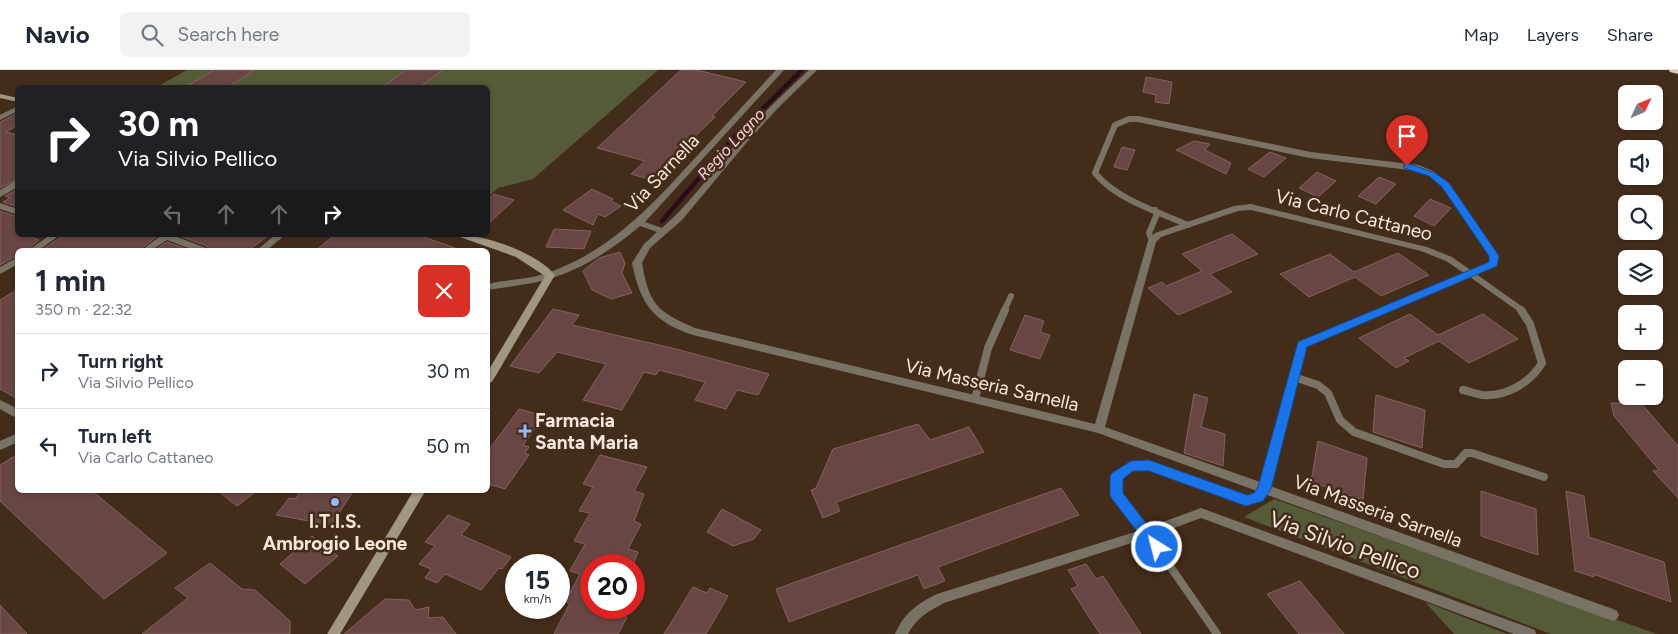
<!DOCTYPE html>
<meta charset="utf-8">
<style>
:root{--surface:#fff;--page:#f2f2f3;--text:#1f2937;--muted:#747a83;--line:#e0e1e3}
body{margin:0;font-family:Figtree,sans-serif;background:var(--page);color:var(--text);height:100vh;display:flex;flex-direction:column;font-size:19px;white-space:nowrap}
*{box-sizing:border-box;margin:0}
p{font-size:16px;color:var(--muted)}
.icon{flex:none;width:28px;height:28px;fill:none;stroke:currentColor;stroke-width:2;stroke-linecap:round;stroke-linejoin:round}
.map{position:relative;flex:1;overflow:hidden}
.sheet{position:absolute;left:15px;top:178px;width:475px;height:245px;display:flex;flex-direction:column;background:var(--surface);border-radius:8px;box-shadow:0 1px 4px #0004}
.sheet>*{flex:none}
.banner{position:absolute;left:15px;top:15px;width:475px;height:152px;border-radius:8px;box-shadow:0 1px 4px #0004;background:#202124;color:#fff;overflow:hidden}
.needle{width:32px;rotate:46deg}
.controls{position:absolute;left:1618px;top:15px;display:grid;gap:10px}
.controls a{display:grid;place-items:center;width:45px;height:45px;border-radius:8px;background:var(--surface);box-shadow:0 1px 4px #0004;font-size:25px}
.speed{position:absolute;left:505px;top:484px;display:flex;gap:10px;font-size:25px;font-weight:700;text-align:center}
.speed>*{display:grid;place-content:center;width:65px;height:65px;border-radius:50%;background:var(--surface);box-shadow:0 1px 4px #0004;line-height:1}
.speed small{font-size:12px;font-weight:400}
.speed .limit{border:8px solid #d22;background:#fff;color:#111}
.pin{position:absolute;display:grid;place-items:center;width:42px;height:42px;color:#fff;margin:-51px -21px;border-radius:50% 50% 50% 0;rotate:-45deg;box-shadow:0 0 5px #0007}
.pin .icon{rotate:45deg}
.me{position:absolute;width:55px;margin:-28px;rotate:324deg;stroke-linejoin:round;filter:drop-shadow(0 0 4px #0008)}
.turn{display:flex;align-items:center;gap:18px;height:105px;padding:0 20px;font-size:22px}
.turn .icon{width:65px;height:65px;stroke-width:2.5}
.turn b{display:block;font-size:35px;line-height:42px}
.lanes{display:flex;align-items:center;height:48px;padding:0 20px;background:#0003;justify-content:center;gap:25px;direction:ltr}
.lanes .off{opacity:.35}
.round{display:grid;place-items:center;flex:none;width:52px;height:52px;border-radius:8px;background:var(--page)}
.overview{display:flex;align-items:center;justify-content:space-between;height:85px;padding:0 20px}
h1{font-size:30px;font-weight:700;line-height:38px}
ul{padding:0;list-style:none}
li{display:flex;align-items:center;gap:15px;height:75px;padding:0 20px;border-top:1px solid var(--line)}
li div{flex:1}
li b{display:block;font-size:19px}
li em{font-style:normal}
header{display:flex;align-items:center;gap:30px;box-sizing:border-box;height:70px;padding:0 25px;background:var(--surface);border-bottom:1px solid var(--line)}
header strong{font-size:24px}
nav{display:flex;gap:28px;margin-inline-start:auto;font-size:18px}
.search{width:350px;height:45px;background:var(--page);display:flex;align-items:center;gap:12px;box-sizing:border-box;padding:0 18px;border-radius:8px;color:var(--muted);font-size:19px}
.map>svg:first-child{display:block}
</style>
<header>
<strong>Navio</strong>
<div class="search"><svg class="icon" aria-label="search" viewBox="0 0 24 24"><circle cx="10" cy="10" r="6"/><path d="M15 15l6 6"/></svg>Search here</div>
<nav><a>Map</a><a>Layers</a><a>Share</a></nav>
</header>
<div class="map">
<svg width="1678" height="564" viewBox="0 0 1678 564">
<rect width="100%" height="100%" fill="#442c1b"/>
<path fill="#555a39" d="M187 0H658L533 109 498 118 488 127V18H155Z
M1274 429 1657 564H1551L1244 447Z
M1425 532 1507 564H1454Z"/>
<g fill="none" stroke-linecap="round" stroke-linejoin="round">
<path stroke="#2b0c1a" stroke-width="4.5" d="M662 151 737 64 802 0"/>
</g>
<path fill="#674643" stroke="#84625f" d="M214 0H255L226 18H184Z
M406 0H443L418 18H381Z
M681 0H697L746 12 712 46 715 47 686 75 691 76 655 111 631 104 645 91 597 78Z
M1146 7 1172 12 1169 34 1155 32 1156 25 1143 22Z
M16 44 18 55 6 62 18 65V109L0 118V52Z
M1194 71 1210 74 1205 80 1231 93 1226 104 1176 80Z
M1122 77 1135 80 1127 100 1114 97Z
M1270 82 1286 88 1264 107 1248 99Z
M1317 102 1336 111 1318 127 1299 118Z
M1379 107 1396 114 1376 134 1358 126Z
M18 119V137L3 132 10 128 5 126Z
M592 119 613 129 611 131 621 136 605 147 598 144 593 155 563 140Z
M494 124 514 130 488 154V130Z
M1430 129 1451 138 1434 156 1414 146Z
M0 141 18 147V165H25L39 170 27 180H18V185L0 195Z
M554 159 591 161 584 179 546 177Z
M1232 164 1258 184 1210 204 1232 222 1178 245 1148 218 1162 212 1166 216 1202 201 1182 184Z
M64 165H155L156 167 140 180H42Z
M177 165H269L249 180H209L207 176Z
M335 165H418L455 178 454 180H316Z
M167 172 189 180H155Z
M620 182 625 193 622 203 632 223 611 229 592 220 583 201 599 188Z
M1398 183 1429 205 1381 226 1355 207 1309 227 1280 204 1330 184 1354 202Z
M18 219V329L0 319V230Z
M553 239 579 245 572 255 672 278 769 304 758 325 737 320 726 339 695 330 705 312 659 300 656 305 644 302 622 340 583 330 606 294 557 282 539 303 510 296Z
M1410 244 1438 265 1483 244 1518 269 1469 293 1439 271 1404 288 1409 291 1396 298 1359 268Z
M1025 245 1044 251 1040 262 1050 265 1040 289 1010 280Z
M1194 324 1208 328 1201 357 1225 364 1223 396 1184 383Z
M1376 325 1425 340 1422 378 1373 362Z
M1611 333H1641L1678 376V428L1653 401 1659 400 1614 346Z
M519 339 544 346 523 375 529 377 525 383 529 385 505 419 488 414V381Z
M918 354 930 370 969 357 984 382 836 432 840 441 823 448 811 420 816 418 833 379Z
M1318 371 1367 388 1363 430 1311 412Z
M18 384V420H91L167 483 104 529 0 431V395Z
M600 385 647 397 634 421 644 424 634 451 641 454 628 479 638 482 633 495H591V538H624L620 545 627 547 618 564H554L570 533 565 532 580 504 570 501 585 474 574 471 590 443 579 441 593 417 583 414Z
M1061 418 1079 445 938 497 945 511 924 519 918 505 789 552 776 519Z
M217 420H258L237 436Z
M301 420H354L331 455 276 445 289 428 295 429Z
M1481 421 1536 439 1538 485 1481 466Z
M1566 421 1584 426 1589 467 1664 492 1671 532 1593 504 1594 507 1575 501Z
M722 439 761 460 754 469 733 476 707 462Z
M448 445 470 454 461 465 511 487 502 499 499 498 481 520 445 504 437 513 425 508 431 499 419 494 435 476 425 472Z
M312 466 338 486 305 514 280 494Z
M210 493 242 519 255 520 290 551V564H142L188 528 175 518Z
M1086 494 1096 509 1103 506 1141 564H1100L1071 519 1078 516 1068 500Z
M1300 511 1344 564H1299L1267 524Z
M693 517 707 523 710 518 728 526 706 564H664Z
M385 529 409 530 415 540 429 537 428 548 443 547 456 564H344Z
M0 535 27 564H0Z"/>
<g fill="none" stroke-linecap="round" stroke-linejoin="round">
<path stroke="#797366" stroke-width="6" d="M1188 155C1157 141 1117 130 1095 103L1115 55 1129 49H1138L1310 85 1418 98 1432 104 1445 115 1494 186V194L1471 204 1523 241
M1152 171 1149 163 1157 144 1155 140
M1004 241 1011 226"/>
<path stroke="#797366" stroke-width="8" d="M1294 307 1318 315 1328 323 1340 350 1354 362 1444 394H1456L1466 383H1472L1544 407
M1463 320C1469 321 1476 324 1482 325 1506 327 1530 313 1542 293L1530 254 1521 240
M975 329 988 278 1005 240
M1147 463 1217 564"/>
<path fill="#797366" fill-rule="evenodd" d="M776 0H784L645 152 662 158C692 132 715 98 741 68 762 44 785 22 809 0H817L778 38 747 72 682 150 650 178 642 193C649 234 657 242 695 258L1095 354 1148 171 1155 163 1234 136 1251 134 1427 177 1452 187 1476 204 1474 206 1306 277 1270 416 1613 539 1617 541 1619 545 1617 549 1613 551 1267 425 1263 430 1247 436 1149 400H1133L1123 408V424L1149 457 1201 438 1530 558 1535 560 1536 564H1514L1201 448 1147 468 944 533C929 541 916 548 908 564H895C904 543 917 534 937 524L1138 461 1111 425V406L1113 403 1131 391 1149 390 1247 426 1255 424 1257 421 1098 363 693 265C653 252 640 233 632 193L644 174 657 162 640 156C613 179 580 201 545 210 527 215 506 217 488 220V214C507 209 528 210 547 203 611 181 652 135 696 87 723 58 749 29 776 0ZM1251 140 1421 181 1446 191 1464 203 1298 272 1260 412 1105 357 1156 172 1161 167 1238 141Z
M18 36V41L0 50V45Z
M15 111H18V117L0 127V120Z
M0 133 18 139V145L0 139Z
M50 165H60L39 180H29Z
M157 165H172L206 178 207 180H194L167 170 152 180H142L159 167Z
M275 165H285L267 180H257Z
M18 187V194L0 204V197Z
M0 330 18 339V349L0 339Z
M18 363V372L0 380V371Z"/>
<path fill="#a09782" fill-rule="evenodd" d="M0 24 18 28V32L0 28Z
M459 165C486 165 537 183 555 205L492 312 488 313V301L545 206 516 187 460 167Z
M414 420H426L340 564H327Z"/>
<path fill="#dbcbac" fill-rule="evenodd" d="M1669 0H1678V4L1670 2Z"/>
</g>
<path fill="#1a73e8" stroke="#114b97" d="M1407 93 1435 103 1449 113 1499 186 1497 196 1307 277 1271 419 1263 431 1246 436 1149 401H1133L1123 409V423L1164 477 1162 481 1157 483 1152 481 1112 429 1110 425V406L1112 403 1131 391 1149 390 1247 425 1254 423 1258 417 1298 272 1489 192V186L1442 117 1429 106 1404 98V94Z"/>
<g fill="#92b7fd" stroke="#442c1b" stroke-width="2">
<path d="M522.5 353.5h5v5h5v5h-5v5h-5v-5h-5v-5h5z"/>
<circle cx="335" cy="432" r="5"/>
</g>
<g text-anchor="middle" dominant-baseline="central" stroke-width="5" stroke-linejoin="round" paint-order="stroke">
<g font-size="16" font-style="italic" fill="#fbd0e0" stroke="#442c1b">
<text transform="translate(731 74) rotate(-47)">Regio Lagno</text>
</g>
<g font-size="19" fill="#f7e7dc" stroke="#442c1b">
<text transform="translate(662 103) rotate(-47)">Via Sarnella</text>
<text transform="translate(1354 145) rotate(14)">Via Carlo Cattaneo</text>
<text transform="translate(992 315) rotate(13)">Via Masseria Sarnella</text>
<text transform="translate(1378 441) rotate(20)">Via Masseria Sarnella</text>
</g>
<g font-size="19" font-weight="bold" fill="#f7e7dc" stroke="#442c1b" text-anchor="start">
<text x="535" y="350">Farmacia<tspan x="535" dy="22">Santa Maria</tspan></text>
<text x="335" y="451" text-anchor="middle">I.T.I.S.<tspan x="335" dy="22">Ambrogio Leone</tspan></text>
</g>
<g font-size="22" fill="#f7e7dc" stroke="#442c1b">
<text transform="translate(1345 475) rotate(20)">Via Silvio Pellico</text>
</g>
</g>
</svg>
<div class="controls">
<a><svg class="needle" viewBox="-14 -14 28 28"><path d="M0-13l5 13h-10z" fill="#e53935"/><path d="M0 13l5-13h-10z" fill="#747a83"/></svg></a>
<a><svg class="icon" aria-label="sound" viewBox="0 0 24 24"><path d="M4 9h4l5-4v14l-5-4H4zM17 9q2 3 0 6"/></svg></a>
<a><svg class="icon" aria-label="search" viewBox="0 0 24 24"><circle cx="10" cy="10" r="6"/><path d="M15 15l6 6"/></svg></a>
<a><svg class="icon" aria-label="layers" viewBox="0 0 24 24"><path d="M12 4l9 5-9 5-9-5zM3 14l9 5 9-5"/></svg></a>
<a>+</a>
<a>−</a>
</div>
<div class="speed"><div>15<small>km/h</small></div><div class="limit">20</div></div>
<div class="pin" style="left:1407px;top:96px;background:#d93025"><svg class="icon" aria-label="arrive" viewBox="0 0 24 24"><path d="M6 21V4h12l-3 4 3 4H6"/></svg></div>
<svg class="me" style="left:1157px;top:477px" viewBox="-20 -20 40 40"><circle r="17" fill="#1a73e8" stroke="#fff" stroke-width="3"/><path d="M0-11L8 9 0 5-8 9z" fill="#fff"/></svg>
<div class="banner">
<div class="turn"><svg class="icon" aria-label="right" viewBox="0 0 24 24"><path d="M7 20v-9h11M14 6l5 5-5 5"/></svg><div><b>30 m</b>Via Silvio Pellico</div></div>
<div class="lanes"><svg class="icon off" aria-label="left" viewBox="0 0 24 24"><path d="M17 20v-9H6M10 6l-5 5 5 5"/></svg><svg class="icon off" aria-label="ahead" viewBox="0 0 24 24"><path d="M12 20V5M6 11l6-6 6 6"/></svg><svg class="icon off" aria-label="ahead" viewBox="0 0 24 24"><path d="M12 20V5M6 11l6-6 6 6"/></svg><svg class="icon" aria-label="right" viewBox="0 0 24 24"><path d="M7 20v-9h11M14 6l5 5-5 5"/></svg></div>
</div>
<section class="sheet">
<div class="overview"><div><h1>1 min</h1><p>350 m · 22:32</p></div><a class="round" style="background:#d93025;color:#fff"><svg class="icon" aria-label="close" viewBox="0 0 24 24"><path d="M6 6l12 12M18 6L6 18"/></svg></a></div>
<ul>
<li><svg class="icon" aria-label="right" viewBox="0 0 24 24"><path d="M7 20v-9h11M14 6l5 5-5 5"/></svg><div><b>Turn right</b><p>Via Silvio Pellico</p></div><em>30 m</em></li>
<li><svg class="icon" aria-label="left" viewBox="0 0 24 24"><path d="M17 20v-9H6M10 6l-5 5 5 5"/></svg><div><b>Turn left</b><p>Via Carlo Cattaneo</p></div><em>50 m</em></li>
</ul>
</section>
</div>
